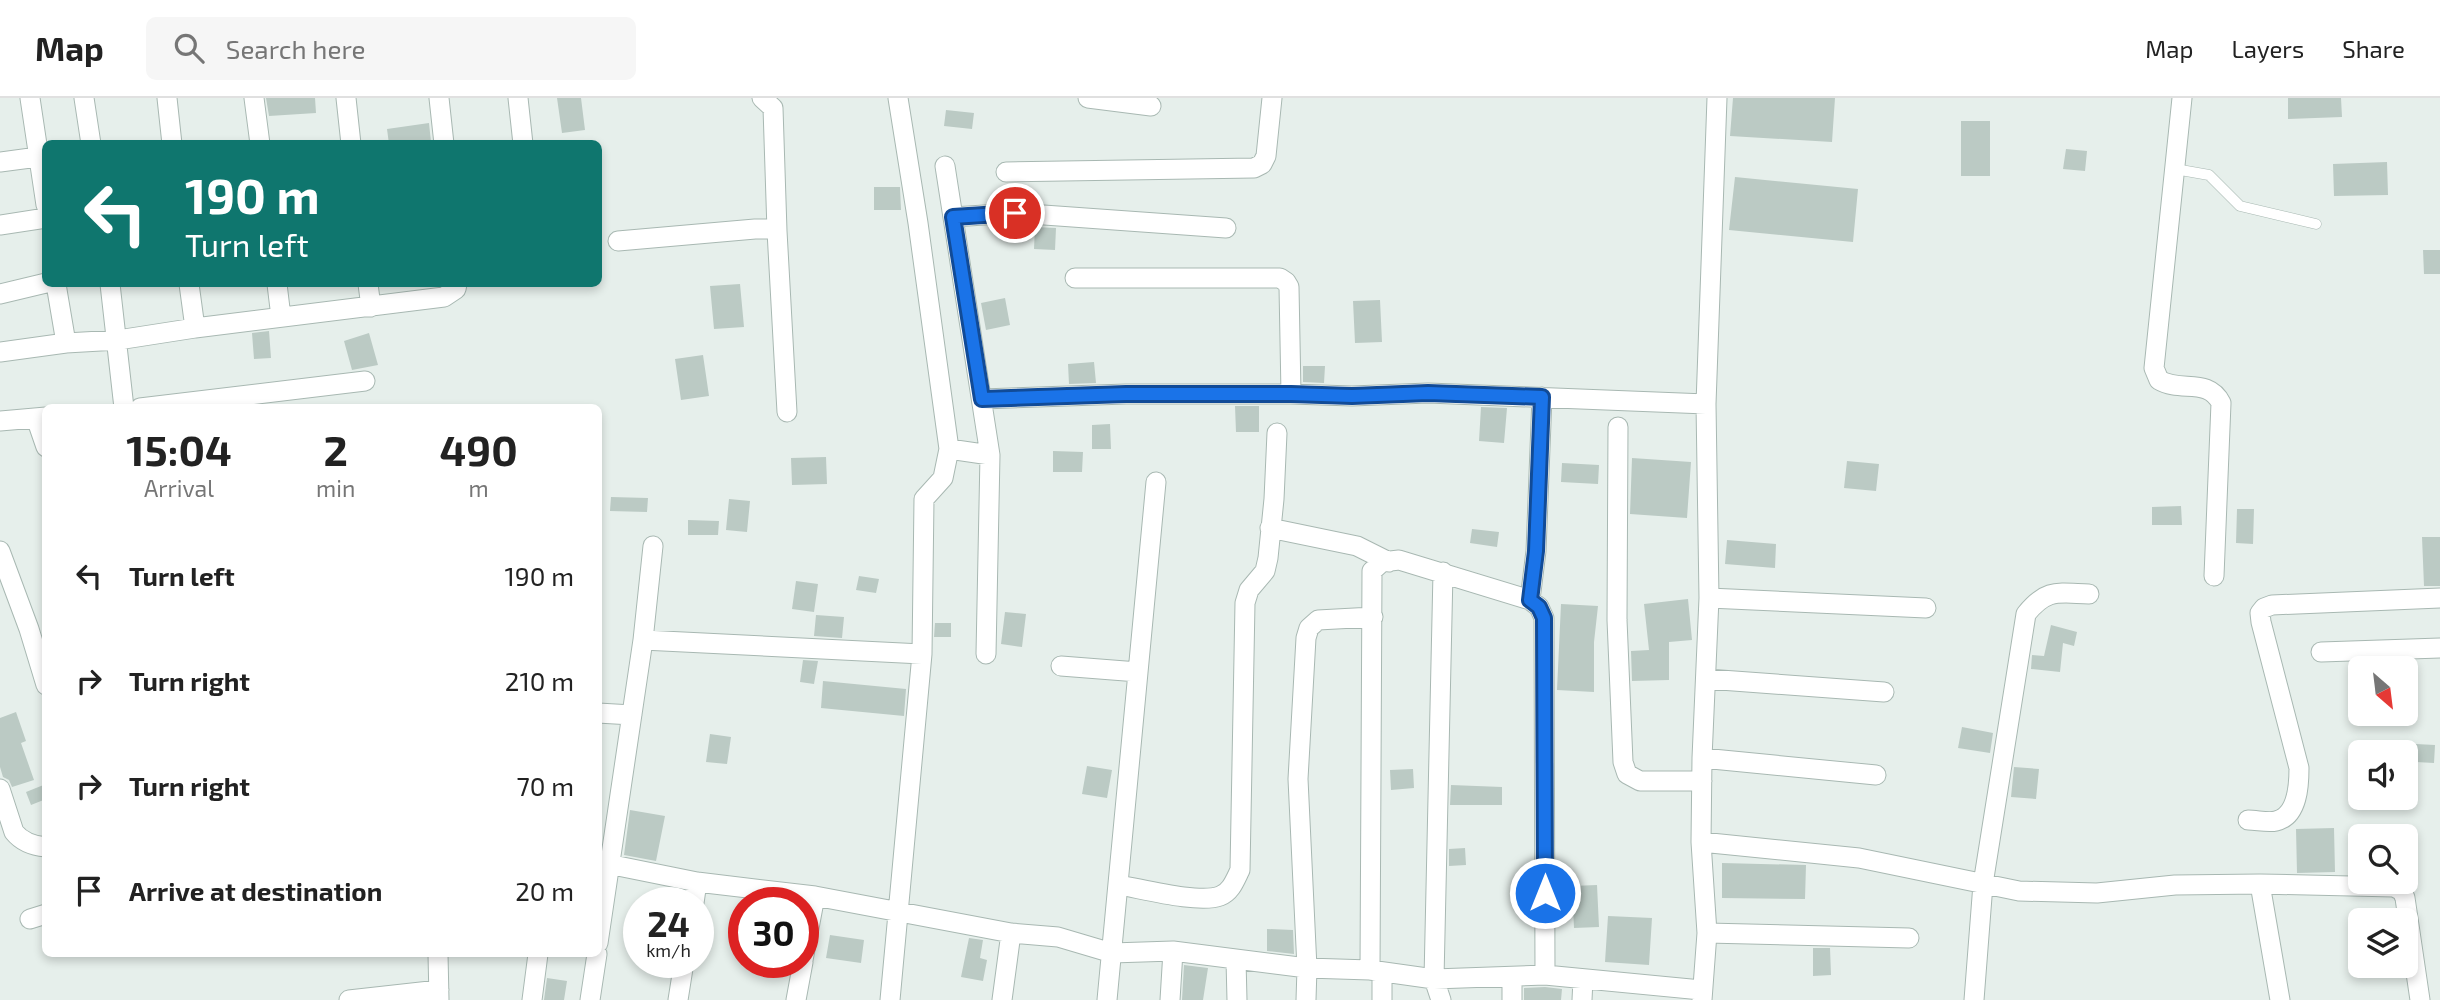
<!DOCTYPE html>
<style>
:root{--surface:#fff;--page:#f6f6f6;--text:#222;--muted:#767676;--line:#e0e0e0}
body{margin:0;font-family:"Exo 2",sans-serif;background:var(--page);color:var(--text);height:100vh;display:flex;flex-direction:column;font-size:26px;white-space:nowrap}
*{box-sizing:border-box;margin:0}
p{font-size:23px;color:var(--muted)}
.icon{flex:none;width:38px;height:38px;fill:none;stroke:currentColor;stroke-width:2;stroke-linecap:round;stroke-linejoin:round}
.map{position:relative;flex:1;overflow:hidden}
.sheet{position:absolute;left:42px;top:306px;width:560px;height:553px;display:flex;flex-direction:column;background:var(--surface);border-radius:10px;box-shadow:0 4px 10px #0003}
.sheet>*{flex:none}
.banner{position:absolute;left:42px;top:42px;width:560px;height:147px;border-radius:10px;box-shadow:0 4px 10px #0003;background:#0f766e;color:#fff;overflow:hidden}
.needle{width:46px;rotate:152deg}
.fabs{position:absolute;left:2348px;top:558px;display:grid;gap:14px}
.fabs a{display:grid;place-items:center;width:70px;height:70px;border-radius:10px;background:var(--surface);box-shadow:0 4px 10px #0003;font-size:35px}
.speed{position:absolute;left:623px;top:789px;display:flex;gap:14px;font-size:35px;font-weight:700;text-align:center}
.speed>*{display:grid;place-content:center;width:91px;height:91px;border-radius:50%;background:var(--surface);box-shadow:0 4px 10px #0003;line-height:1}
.speed small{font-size:18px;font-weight:400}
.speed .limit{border:10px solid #d22;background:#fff;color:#111}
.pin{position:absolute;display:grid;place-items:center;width:60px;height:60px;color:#fff;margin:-30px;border:4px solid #fff;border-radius:50%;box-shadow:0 2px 7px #0007}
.me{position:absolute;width:77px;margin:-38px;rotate:0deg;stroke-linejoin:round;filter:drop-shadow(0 0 5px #0008)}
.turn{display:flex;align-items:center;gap:24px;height:147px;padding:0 28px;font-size:32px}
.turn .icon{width:91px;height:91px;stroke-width:2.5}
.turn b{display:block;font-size:49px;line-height:60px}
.eta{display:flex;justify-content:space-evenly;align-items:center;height:119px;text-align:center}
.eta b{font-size:42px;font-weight:700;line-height:49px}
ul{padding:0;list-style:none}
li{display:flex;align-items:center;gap:21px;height:105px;padding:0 28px}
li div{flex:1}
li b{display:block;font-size:26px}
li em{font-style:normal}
header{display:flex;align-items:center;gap:42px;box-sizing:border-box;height:98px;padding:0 35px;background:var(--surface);border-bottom:2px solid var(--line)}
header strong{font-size:33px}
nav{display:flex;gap:38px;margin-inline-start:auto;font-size:24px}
.search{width:490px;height:63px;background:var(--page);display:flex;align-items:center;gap:18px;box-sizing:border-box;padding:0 24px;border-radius:10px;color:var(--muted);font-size:26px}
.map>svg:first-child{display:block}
</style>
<header>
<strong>Map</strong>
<div class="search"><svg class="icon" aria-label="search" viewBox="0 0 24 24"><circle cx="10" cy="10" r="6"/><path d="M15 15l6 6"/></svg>Search here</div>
<nav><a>Map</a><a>Layers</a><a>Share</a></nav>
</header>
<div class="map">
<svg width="2440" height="902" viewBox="0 0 2440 902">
<rect width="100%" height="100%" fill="#e6efeb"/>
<path fill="#bbcac4" d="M266 0H315L316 15 269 18Z
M557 0H581L585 32 562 35Z
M1733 0H1835L1832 44 1730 38Z
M2288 0H2341L2342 19 2288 21Z
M946 12 974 15 972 31 944 28Z
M1961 23H1990V78H1961Z
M429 25 431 44 389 46 387 31Z
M2066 51 2087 53 2085 73 2063 71Z
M2387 64 2388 97 2334 98 2333 66Z
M1735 79 1858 91 1853 144 1729 132Z
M874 89H900L901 112H874Z
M1035 129 1056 130 1055 152 1034 151Z
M2423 152H2440V176H2424Z
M740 186 744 229 714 231 710 188Z
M1005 200 1010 227 986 232 981 205Z
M1380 202 1382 244 1355 245 1353 203Z
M269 233 271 260 254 261 252 235Z
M369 235 378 267 352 272 344 243Z
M703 257 709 298 681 302 675 261Z
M1094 264 1096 285 1069 286 1068 266Z
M1303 268H1325L1324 285 1303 284Z
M1235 308H1259V334H1236Z
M1481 309 1507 310 1504 345 1479 343Z
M1110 326 1111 351H1092V327Z
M1053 353 1083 354 1082 374H1053Z
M826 359 827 386 792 387 791 360Z
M1632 360 1691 364 1687 420 1630 416Z
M1847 363 1879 366 1876 393 1844 390Z
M1562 365 1599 367 1598 386 1561 384Z
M611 399 648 400 647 414 610 413Z
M729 401 750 403 747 434 726 432Z
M2181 408 2182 427H2152V409Z
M2237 411H2254L2253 446 2236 445Z
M688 422 719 423 718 437H688Z
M1472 431 1499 434 1497 449 1470 445Z
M2422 439H2440V488H2424Z
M1727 442 1776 446 1775 470 1725 466Z
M859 478 879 481 876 495 856 492Z
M796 483 818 486 814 514 792 511Z
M1688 501 1692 542 1669 544V582L1632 583 1631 553 1649 552 1644 506Z
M1561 506 1598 508 1594 544V594L1557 592Z
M1005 514 1026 516 1022 549 1001 546Z
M816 517 844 519 842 540 814 538Z
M935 525H951V539H934Z
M2051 527 2077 534 2074 548 2063 545 2060 574 2031 571 2032 557 2044 558Z
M803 562 818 563 814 586 800 584Z
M823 583 906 591 904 618 821 610Z
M16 614 26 643 21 645 34 682 12 689 9 682 3 679 0 669V620Z
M1962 629 1993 635 1990 655 1958 650Z
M710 636 731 639 727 666 706 664Z
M2416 646 2435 647 2434 665 2416 664Z
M1087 668 1112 672 1107 700 1082 696Z
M2014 669 2039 671 2036 701 2011 699Z
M1413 671 1414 690 1391 692 1390 672Z
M46 686V701L31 707 26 694Z
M1451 687 1502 689V707H1450Z
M630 712 665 718 656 763 624 757Z
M2334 730 2335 774 2297 775 2296 731Z
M1465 750 1466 767 1449 768V751Z
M1722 765 1806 767 1805 801 1722 800Z
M1597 787 1599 829 1574 830 1572 788Z
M1608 818 1652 820 1649 867 1605 864Z
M1267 831 1293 832 1294 856 1267 853Z
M830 837 864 842 861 865 826 860Z
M969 840 983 842 980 860 987 862 983 883 961 879Z
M1813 850H1830L1831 877 1813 878Z
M1184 867 1208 870 1203 902H1182Z
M547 880 567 883 564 902H544Z
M1545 889 1562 891 1561 902H1524V890Z"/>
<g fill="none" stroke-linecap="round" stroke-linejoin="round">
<g stroke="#a8b8b2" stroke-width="11">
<path id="service" d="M2175 71 2209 77 2240 108 2316 126"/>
</g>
<g stroke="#a8b8b2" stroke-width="21">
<path id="minor" d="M30 0 46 107
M84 0 91 46
M167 0 172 46
M254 0 260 46
M346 0 351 46
M439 0 444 46
M518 0 523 46
M762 0 773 10 777 133
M1088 0 1151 8
M2182 0 2154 270 2159 282C2181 295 2208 279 2221 305L2214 478
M0 64 38 59
M945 68 990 357 986 556
M1006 74 1254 70 1262 66 1266 58 1272 0
M953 119 1015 115 1226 130
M0 127 46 120
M618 143 755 131H773L777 133 787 314
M1075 180H1280L1286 184 1289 189 1291 296
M56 186 66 245 118 242 195 230 444 199 456 191 457 186
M110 186 124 310
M189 186 195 230
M277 186 281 219
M368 186 371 209
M0 196 46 185
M0 254 66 245
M982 301 1126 296H1291L1352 298 1428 295 1706 306
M140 310 365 283
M36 320 46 349
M0 323 46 319
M1618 329 1617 522 1623 664 1627 676 1640 683H1702
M949 351 990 357
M1270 430 1357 448 1389 464
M0 453 29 531 46 587
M1709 500 1926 510
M1530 502 1536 453 1542 299
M643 542 653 448
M2321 554 2440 550
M1061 568 1138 574
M1707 581 1884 594
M598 615 632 617
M1702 660 1876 677
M0 691 14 734C22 744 34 748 46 749
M2248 722C2257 722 2268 725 2276 723 2298 718 2299 687 2299 670L2261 524 2260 515 2264 510 2272 507 2440 500
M1701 744 1859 760 2019 793 2097 795 2175 787 2260 786 2394 789 2402 793 2405 800 2420 902
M598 764 697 784 815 798 1011 835 1058 839 1112 855 1173 853 1307 870 1370 872 1434 881 1545 877 1701 892
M2260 786 2280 902
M1119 787C1143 791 1199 806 1220 798 1231 794 1235 782 1240 772L1245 505 1249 492 1265 473 1268 460 1274 401 1277 335
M694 805 697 784
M30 821 46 816
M1707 835 1909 840
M598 845 643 542 922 556
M438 856 439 902
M803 862 815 798
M1236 862 1237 902
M1370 872 1372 473 1382 464 1399 462 1530 502 1539 509 1544 520 1545 877
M1382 874V902
M1512 879V902
M349 902 439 892
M532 902 538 856
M590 902 597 856
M678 902 684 864
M796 902 803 864
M890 902 922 556 924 401 943 380 949 351 918 125 898 0
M1002 902 1011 835
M1107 902 1156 384
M1170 902 1173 853
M1306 902 1307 870 1298 681 1306 540 1309 530 1318 522 1373 519
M1441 902 1434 881 1443 474
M1582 902 1583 881
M1702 902 1707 835 1701 744 1702 660 1709 500 1706 306 1717 0
M1974 902 1983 786 2026 516C2047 490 2058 495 2089 496"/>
</g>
<use href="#service" stroke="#fff" stroke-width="10"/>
<use href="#minor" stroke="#fff" stroke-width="19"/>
</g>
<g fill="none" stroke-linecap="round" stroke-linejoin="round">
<g stroke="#114b97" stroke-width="18">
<path id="route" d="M1015 115 953 119 982 301 1126 296H1291L1352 298 1428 295 1542 299 1536 453 1530 502 1539 509 1544 520 1545 795"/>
</g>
<use href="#route" stroke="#1a73e8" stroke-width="12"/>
</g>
</svg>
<div class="fabs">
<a><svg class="needle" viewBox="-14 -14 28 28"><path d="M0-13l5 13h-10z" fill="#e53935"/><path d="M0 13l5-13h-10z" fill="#767676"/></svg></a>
<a><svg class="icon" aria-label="sound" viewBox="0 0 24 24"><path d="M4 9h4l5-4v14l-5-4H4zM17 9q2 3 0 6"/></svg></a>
<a><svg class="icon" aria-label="search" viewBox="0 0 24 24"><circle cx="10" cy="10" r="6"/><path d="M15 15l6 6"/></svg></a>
<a><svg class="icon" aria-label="layers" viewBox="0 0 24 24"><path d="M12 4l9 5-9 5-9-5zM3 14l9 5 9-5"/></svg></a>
</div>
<div class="speed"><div>24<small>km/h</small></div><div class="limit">30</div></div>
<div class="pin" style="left:1015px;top:115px;background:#d93025"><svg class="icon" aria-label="arrive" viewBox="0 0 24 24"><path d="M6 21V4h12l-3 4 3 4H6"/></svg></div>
<svg class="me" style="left:1545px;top:795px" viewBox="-20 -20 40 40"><circle r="17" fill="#1a73e8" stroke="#fff" stroke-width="3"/><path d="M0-11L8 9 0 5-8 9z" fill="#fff"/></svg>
<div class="banner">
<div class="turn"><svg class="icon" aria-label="left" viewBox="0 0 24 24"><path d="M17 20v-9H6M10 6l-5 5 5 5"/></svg><div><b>190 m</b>Turn left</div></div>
</div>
<section class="sheet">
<div class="eta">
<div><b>15:04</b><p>Arrival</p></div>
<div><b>2</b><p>min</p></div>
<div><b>490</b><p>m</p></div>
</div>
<ul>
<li><svg class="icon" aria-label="left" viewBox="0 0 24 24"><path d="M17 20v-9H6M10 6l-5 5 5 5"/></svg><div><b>Turn left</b></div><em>190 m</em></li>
<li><svg class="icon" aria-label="right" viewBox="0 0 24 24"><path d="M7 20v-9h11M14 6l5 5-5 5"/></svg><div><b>Turn right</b></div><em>210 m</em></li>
<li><svg class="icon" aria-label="right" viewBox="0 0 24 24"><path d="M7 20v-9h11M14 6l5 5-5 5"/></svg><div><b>Turn right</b></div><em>70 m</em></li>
<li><svg class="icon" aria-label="arrive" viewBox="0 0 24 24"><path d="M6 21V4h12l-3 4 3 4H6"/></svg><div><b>Arrive at destination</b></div><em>20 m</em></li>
</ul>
</section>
</div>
